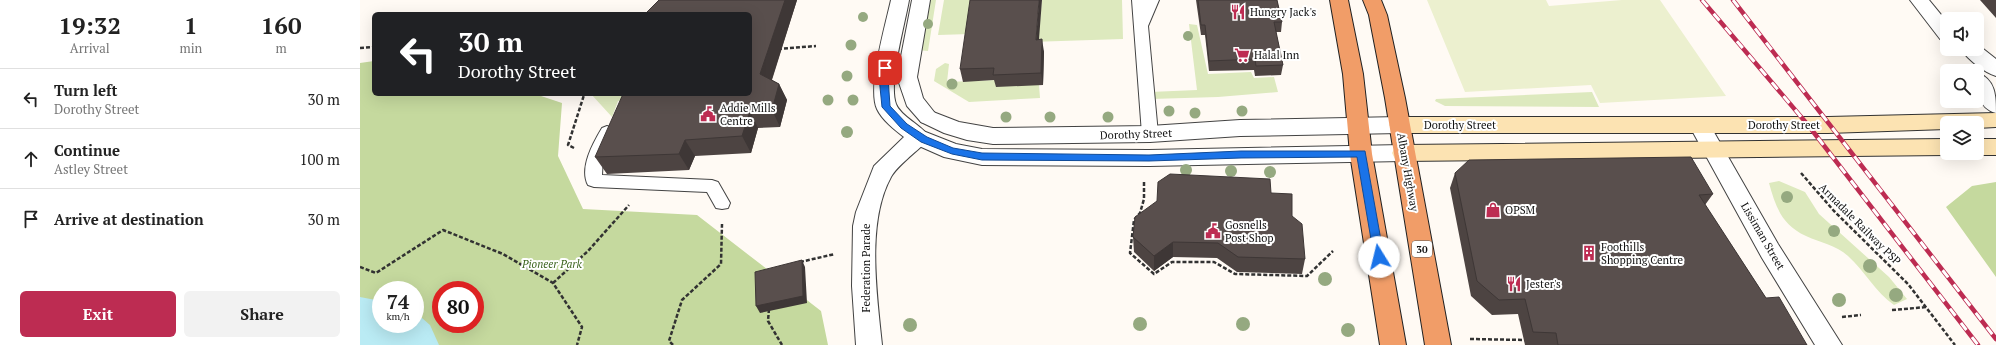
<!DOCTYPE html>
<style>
:root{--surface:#fff;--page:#f2f2f2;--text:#222;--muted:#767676;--line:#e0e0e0;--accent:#bd2c52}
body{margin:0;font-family:"PT Serif",serif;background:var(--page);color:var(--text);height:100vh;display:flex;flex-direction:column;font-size:15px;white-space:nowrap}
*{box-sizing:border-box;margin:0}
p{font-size:13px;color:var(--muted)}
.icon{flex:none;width:22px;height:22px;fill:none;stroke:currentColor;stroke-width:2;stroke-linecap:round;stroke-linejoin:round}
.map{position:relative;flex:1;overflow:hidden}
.drawer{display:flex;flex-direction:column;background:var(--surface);width:360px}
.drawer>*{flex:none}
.guide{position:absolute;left:12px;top:12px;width:380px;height:84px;border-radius:6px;box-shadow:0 4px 16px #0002;background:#202124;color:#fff;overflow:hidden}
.controls{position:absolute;left:1580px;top:12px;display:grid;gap:8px}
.controls a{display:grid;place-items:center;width:44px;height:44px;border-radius:6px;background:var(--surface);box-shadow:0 4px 16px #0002;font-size:20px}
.speed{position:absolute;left:12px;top:281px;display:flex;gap:8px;font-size:20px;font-weight:700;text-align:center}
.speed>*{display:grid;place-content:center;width:52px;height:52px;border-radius:50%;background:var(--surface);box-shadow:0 4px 16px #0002;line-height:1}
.speed small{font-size:10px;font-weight:400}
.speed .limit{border:6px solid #d22;background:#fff;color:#111}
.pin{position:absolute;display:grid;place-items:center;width:34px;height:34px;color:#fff;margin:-17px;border-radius:8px;box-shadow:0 2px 6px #0006}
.me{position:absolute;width:44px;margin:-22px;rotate:351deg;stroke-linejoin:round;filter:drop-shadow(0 0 3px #0008)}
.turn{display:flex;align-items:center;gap:14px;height:84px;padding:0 20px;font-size:18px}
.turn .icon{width:52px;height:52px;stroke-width:2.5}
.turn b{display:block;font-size:28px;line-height:34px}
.eta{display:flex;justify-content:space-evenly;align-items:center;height:68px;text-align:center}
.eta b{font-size:24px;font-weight:700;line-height:28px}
.primary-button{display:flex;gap:8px;margin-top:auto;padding:8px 20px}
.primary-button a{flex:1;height:46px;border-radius:6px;background:var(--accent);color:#fff;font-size:16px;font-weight:700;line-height:46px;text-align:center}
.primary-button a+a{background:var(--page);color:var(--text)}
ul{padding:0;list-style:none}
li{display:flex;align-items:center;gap:12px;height:60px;padding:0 20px;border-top:1px solid var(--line)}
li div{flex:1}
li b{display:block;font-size:15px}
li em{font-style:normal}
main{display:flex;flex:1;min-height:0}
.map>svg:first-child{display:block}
</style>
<main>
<section class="drawer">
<div class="eta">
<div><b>19:32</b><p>Arrival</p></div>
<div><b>1</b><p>min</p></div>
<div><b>160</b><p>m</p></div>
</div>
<ul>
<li><svg class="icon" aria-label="left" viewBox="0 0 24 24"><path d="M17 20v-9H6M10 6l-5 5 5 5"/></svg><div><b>Turn left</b><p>Dorothy Street</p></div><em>30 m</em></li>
<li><svg class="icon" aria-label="ahead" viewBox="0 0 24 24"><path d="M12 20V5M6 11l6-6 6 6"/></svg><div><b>Continue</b><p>Astley Street</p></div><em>100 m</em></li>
<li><svg class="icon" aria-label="arrive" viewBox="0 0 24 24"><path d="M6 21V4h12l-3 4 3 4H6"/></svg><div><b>Arrive at destination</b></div><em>30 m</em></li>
</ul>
<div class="primary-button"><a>Exit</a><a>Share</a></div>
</section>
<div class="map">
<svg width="1636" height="345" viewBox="0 0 1636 345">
<rect width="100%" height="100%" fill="#fffaf4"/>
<path fill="#dde9be" d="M566 0H576L568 51 557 50Z
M584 0H628L610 34 578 35Z
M682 0H762L763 39 670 42 680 19Z
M829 24 837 25 848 74 891 72 894 78 914 77 918 92 858 97 791 99 790 92 837 90Z
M585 63 589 64 587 82 636 80 679 85 680 98 609 102 574 81 576 69Z
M1232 92 1239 107 1085 106 1075 101 1076 99Z
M231 94H280L277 99 258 101 252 117Z
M1419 181 1445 192 1459 214 1529 277 1547 299 1534 305C1515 292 1505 271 1488 256 1476 245 1461 243 1446 236 1422 225 1416 208 1409 183Z"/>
<path fill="#c5d99e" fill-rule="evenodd" d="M14 61V94H175L202 103 198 156 223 209 337 215 461 311 468 345H0V63ZM21 290H55V324H21ZM81 290H115V324H81Z
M1636 182V277L1586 207 1612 186Z"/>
<path fill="#ecf0cf" d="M1067 0H1186L1189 6 1262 0H1300L1366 96 1240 103 1231 85 1105 92Z"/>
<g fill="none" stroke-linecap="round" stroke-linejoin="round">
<path fill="#baebf4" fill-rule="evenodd" d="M0 297 21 301V324H55V312L70 325 79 345H0Z"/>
<g stroke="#434343" stroke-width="2">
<path id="service" d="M772 0H799L788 26 798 134 795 138 790 140 785 138 782 134Z
M247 126 252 128 255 132 243 156 242 175 352 180 358 182 370 203 368 208 362 209 356 208 347 192 234 187 228 185C219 168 233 143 242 128Z"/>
</g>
<g stroke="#434343" stroke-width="2">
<path id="minor" d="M531 0H549C545 24 528 83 536 104 541 117 562 125 569 137L566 142C556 152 537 166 531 177 506 222 517 295 522 345H496L492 286 493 226 496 212 514 166 544 137C535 130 522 120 517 109 507 88 526 23 531 0Z
M552 0H570L557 77 563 98 578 117 575 122 568 124 561 122 547 106 537 77Z
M1340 117 1347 120 1418 244 1482 345H1455L1402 258 1329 125 1333 120Z"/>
</g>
<g stroke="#434343" stroke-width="2">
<path id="tertiary" d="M1550 0H1569L1587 22V41L1580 39Z
M1617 44 1636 59V76C1624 72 1608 60 1601 49H1617Z
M1617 73C1636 79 1636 97 1636 113 1617 108 1617 89 1617 73Z
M568 110 599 122 633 128 790 126 880 120 1040 117 1047 120 1051 125 1047 130 1040 133 880 136 790 142 633 144 607 140 584 133 561 122 558 117 561 112Z
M558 129 596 144 622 149 789 150 1043 145 1051 147 1054 153 1051 159 1043 161 789 166 622 165 584 157 550 142 547 137 550 132Z"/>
</g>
<g stroke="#323232" stroke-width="2">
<path id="secondary" d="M1636 113V127L1617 128V123H1587V129L1468 133H1040L1033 130 1029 125 1033 120 1040 117H1468Z
M1587 139V153H1593L1587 155 1043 161 1035 159 1032 153 1035 147 1043 145Z
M1617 139H1636V155H1617L1611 153H1617Z"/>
</g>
<g stroke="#212121" stroke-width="2">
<path id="trunk" d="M970 0H988L1003 74 1012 154 1046 345H1020L990 154 983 74Z
M1003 0H1021L1027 15 1045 98 1091 345H1065L1025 98 1009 15Z"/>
</g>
<path stroke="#323232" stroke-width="2.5" stroke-dasharray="4 2" stroke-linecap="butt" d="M0 48 14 47
M418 49 456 46
M214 148 208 145 224 95 222 94
M1441 173 1474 211 1548 284 1595 345
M784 182V199L780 213 774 220 770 253 794 274 812 262H854L875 274 947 276 973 251
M440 262 475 254
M0 267 16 273 83 230 143 254 193 283 222 327 217 345
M193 283 228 251 269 205
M409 309 408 321 422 345
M1532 310 1567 307
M1482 317 1501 315
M1110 339 1167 340
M313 345 309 341 322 300 361 264 362 224"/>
<use href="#service" fill="#fff" fill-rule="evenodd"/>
<use href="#minor" fill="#fff" fill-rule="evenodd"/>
<use href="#tertiary" fill="#fff" fill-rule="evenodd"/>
<use href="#secondary" fill="#fce3b2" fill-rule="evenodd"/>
<use href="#trunk" fill="#f19d68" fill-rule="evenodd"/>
<g stroke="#bd2c52" stroke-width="4.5">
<path id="rail" d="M1342 0 1448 125 1618 345
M1373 0 1636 339"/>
</g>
<use href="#rail" stroke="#fff" stroke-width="3" stroke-dasharray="9" stroke-linecap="butt"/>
</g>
<g fill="#95a980">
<circle cx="503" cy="17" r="5"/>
<circle cx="568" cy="24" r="5"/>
<circle cx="828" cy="36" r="5"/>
<circle cx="491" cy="45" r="5.5"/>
<circle cx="487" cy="76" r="5.5"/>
<circle cx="592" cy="84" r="5.5"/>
<circle cx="468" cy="100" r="5.5"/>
<circle cx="493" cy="100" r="5.5"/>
<circle cx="809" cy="111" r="5.5"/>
<circle cx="882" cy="111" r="5.5"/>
<circle cx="835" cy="113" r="5.5"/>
<circle cx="646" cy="117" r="5.5"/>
<circle cx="690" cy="117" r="5.5"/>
<circle cx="748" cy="117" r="5.5"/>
<circle cx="487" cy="132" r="6"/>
<circle cx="826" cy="170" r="6"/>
<circle cx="871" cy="171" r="6"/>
<circle cx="910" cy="172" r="6"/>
<circle cx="1427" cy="197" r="6"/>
<circle cx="1474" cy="231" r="6"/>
<circle cx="1510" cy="266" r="7"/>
<circle cx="965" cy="279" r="7"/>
<circle cx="1536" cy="295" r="7"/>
<circle cx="1479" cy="300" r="7"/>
<circle cx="780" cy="324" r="7"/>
<circle cx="883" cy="324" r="7"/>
<circle cx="550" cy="325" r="7"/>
<circle cx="988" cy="330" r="7"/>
</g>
<path fill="#4d4442" d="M299 0H437L412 80 419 84 427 100 420 127 398 128 391 153 335 156 329 170 247 174 235 157 390 94Z
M836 0H917L922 22 921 32H916L923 65 921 75 895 76 894 70 849 71 845 35H841Z
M1620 0H1636V18Z
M679 40 684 52 683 85 636 87 634 80 603 82 600 69Z
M1095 173 1353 194 1345 205 1406 298 1447 345H1165L1158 314 1132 315 1111 296 1090 188Z
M911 193 932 216 945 259 942 274 877 272 857 258 813 257 794 271 774 252 773 237 797 201Z"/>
<path fill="#3e3736" d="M425 0H437L408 91 400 74Z
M679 0H682L678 52 676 40Z
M682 39 684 52 683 85 681 73Z
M419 84 427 100 420 127 412 110Z
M390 111 398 128 391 153 382 136Z
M325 140 335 156 329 170 319 154Z
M813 242V257L794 271V256Z
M442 260 445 267 447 303 400 313 396 306Z"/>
<path fill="#594f4d" stroke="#3e3736" d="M299 0H425L400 74 419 84 412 110 390 111 382 136 325 140 319 154 235 157 263 94H390V14H285Z
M610 0H679L676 40 682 39 681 73 633 75 634 68 600 69Z
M838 0H917L922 22H914L923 65 896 66 895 59 849 61 845 25H841Z
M1331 157 1353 194 1339 195 1406 298 1419 297 1447 345H1198L1196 333 1173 332 1165 299 1139 300 1117 281 1095 173 1109 160Z
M810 174 910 179 911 193 932 194V216L942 224 945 259 878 257 858 243 813 242 794 256 773 237 775 217 797 201 798 182Z
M442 260 443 296 396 306 395 272Z"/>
<path fill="#1a73e8" stroke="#114b97" d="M523 66H528L529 68 528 77 530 106 547 124 567 137 593 148 622 153 789 155 881 151H1005L1024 257 1019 261 1014 257 997 157 881 158 789 161 622 160 592 154 561 142 541 128 522 107 519 77Z"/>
<defs>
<g id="restaurant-bare" transform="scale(1.2)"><path d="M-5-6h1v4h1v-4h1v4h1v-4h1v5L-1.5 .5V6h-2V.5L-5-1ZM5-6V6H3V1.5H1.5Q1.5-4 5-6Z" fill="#bd2c52" stroke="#fff" stroke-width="2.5" paint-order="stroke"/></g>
<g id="supermarket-bare" transform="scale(1.2)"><path d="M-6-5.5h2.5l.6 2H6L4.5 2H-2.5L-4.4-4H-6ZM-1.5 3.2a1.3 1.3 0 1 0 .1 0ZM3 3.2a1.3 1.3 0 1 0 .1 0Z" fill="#bd2c52" stroke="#fff" stroke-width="2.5" paint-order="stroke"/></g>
<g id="civic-bare" transform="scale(1.2)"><path d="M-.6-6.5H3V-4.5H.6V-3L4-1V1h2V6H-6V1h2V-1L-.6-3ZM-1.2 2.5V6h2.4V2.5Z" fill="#bd2c52" stroke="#fff" stroke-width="2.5" paint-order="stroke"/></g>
<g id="shop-bare" transform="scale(1.2)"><path d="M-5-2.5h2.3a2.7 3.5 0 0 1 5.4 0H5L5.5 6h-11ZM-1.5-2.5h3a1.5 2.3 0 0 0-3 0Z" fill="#bd2c52" stroke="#fff" stroke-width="2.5" paint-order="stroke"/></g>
<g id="building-bare" transform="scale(1.2)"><path d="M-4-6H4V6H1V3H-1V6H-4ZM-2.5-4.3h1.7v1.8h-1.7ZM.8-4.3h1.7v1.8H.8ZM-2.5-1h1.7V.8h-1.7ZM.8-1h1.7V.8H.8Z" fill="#bd2c52" stroke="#fff" stroke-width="2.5" paint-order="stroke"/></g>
</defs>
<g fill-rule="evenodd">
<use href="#restaurant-bare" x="878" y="12"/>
<use href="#supermarket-bare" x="882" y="55"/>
<use href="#civic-bare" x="348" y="114"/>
<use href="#shop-bare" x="1133" y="210"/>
<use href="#civic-bare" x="853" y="231"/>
<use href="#building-bare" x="1229" y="253"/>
<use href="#restaurant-bare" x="1154" y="284"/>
</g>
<g text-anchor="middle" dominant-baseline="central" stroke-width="4" stroke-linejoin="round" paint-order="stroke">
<rect fill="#fff" stroke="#585858" stroke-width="1" x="1052" y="241" width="20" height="16" rx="3"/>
<g font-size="10" font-weight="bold" fill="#101010">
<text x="1062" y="249">30</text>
</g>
<g font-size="11" fill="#101010" stroke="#fff" text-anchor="start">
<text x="890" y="12">Hungry Jack's</text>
<text x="894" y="55">Halal Inn</text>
<text x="360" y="108">Addie Mills<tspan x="360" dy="13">Centre</tspan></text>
<text x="1145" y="210">OPSM</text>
<text x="865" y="225">Gosnells<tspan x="865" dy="13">Post Shop</tspan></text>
<text x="1241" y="247">Foothills<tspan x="1241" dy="13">Shopping Centre</tspan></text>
<text x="1166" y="284">Jester's</text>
</g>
<g font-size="11" fill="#101010" stroke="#fff">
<text x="1100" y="125">Dorothy Street</text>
<text x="1424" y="125">Dorothy Street</text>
<text transform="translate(776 134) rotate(-2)">Dorothy Street</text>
<text transform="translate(1048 172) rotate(80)">Albany Highway</text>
<text transform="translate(1500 224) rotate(45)">Armadale Railway PSP</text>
<text transform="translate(1403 236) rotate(60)">Lissiman Street</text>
<text transform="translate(506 268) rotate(-90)">Federation Parade</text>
</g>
<g font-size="11" font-style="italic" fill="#3f6722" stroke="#fff">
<text x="192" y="264">Pioneer Park</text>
</g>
</g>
</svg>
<div class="controls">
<a><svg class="icon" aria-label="sound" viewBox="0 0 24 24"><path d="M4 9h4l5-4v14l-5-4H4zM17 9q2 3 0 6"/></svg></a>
<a><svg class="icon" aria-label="search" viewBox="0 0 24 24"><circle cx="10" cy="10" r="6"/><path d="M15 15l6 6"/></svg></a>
<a><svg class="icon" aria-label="layers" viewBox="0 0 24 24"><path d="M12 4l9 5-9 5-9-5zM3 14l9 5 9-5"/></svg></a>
</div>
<div class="speed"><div>74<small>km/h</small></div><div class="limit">80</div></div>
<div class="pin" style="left:525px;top:68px;background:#d93025"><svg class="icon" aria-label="arrive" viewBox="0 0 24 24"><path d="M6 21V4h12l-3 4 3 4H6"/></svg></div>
<svg class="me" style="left:1019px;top:257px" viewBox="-20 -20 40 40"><circle r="19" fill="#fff"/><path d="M0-13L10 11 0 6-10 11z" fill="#1a73e8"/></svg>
<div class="guide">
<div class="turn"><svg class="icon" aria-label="left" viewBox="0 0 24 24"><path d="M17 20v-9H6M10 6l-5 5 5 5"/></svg><div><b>30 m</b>Dorothy Street</div></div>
</div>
</div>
</main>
